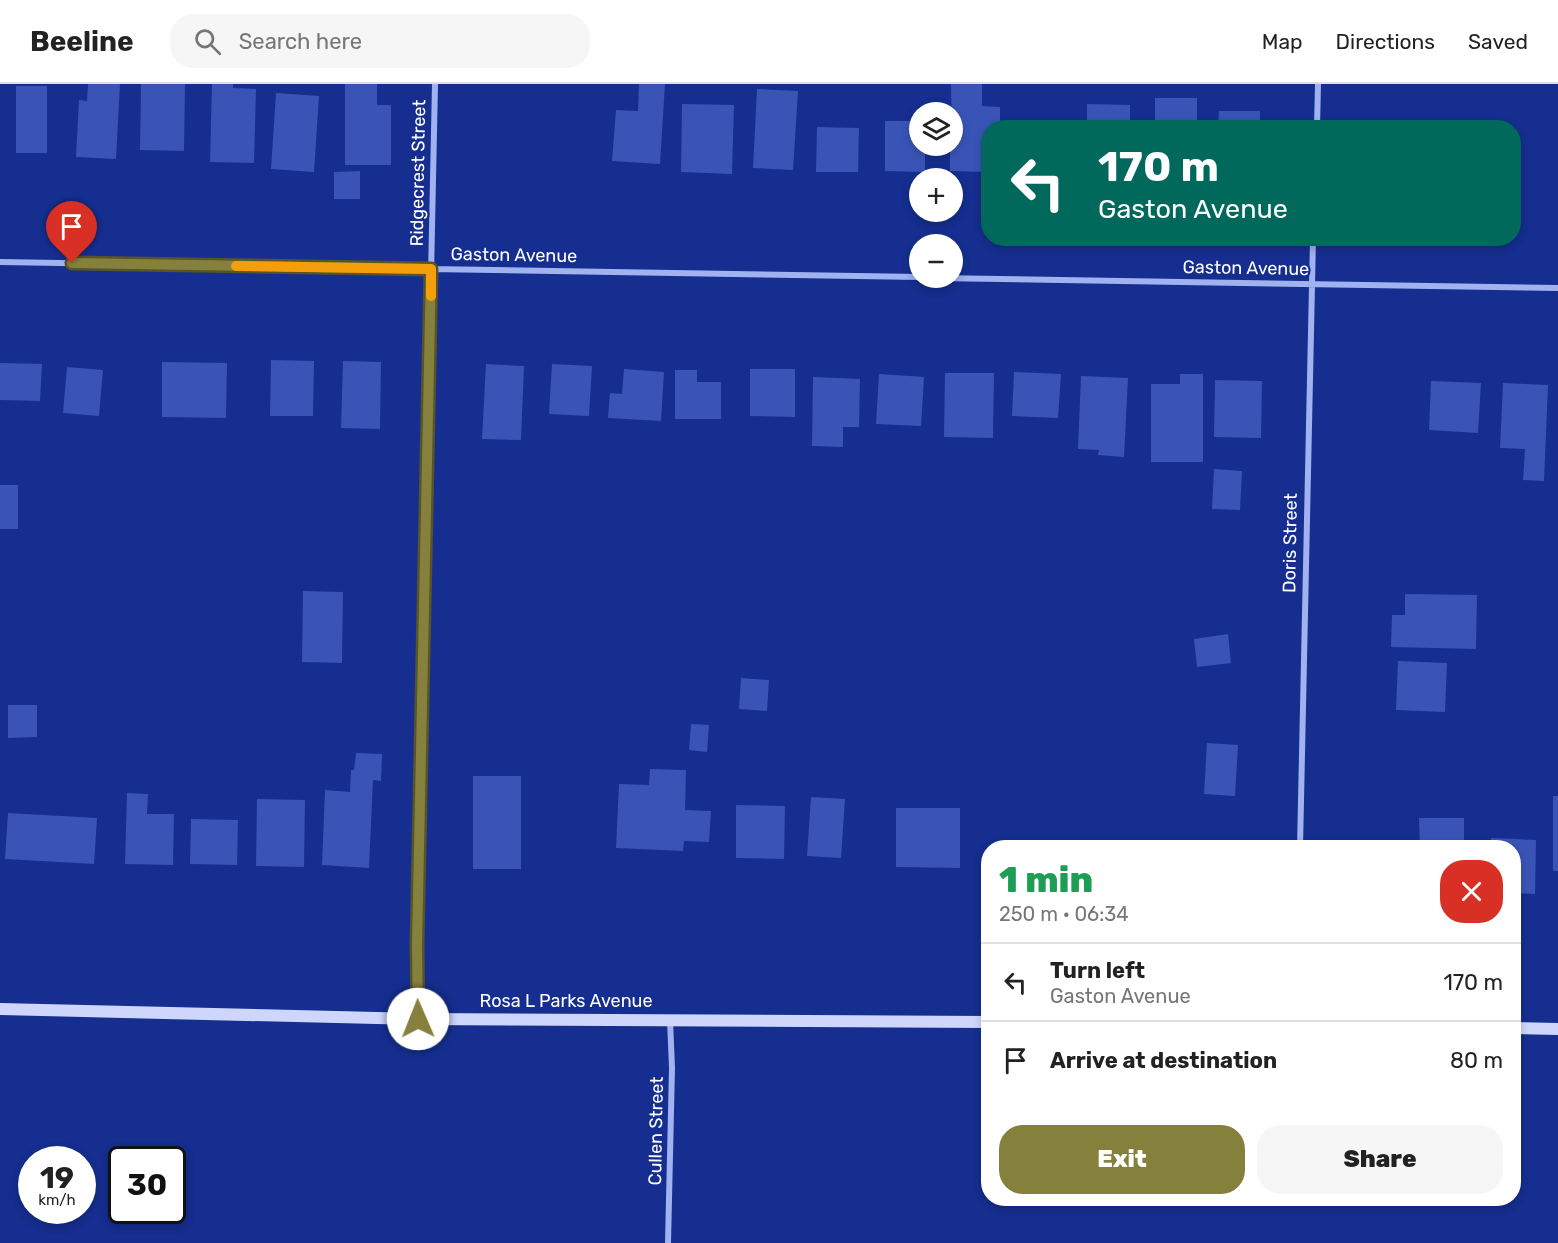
<!DOCTYPE html>
<meta charset="utf-8">
<style>
:root{--surface:#fff;--page:#f6f6f6;--text:#222;--muted:#767676;--line:#e0e0e0;--accent:#85813d}
body{margin:0;font-family:Rubik,sans-serif;background:var(--page);color:var(--text);height:100vh;display:flex;flex-direction:column;font-size:22px;white-space:nowrap}
*{box-sizing:border-box;margin:0}
p{font-size:20px;color:var(--muted)}
.icon{flex:none;width:33px;height:33px;fill:none;stroke:currentColor;stroke-width:2;stroke-linecap:round;stroke-linejoin:round}
.map{position:relative;flex:1;overflow:hidden}
.sheet{position:absolute;left:981px;top:756px;width:540px;height:366px;display:flex;flex-direction:column;background:var(--surface);border-radius:24px;box-shadow:0 3px 9px #0003}
.sheet>*{flex:none}
.guide{position:absolute;left:981px;top:36px;width:540px;height:126px;border-radius:24px;box-shadow:0 3px 9px #0003;background:#00695c;color:#fff;overflow:hidden}
.fabs{position:absolute;left:909px;top:18px;display:grid;gap:12px}
.fabs a{display:grid;place-items:center;width:54px;height:54px;border-radius:50%;background:var(--surface);box-shadow:0 3px 9px #0003;font-size:30px}
.speed{position:absolute;left:18px;top:1062px;display:flex;gap:12px;font-size:30px;font-weight:700;text-align:center}
.speed>*{display:grid;place-content:center;width:78px;height:78px;border-radius:50%;background:var(--surface);box-shadow:0 3px 9px #0003;line-height:1}
.speed small{font-size:15px;font-weight:400}
.speed .limit{border:3px solid #111;border-radius:9px;background:#fff;color:#111}
.pin{position:absolute;display:grid;place-items:center;width:51px;height:51px;color:#fff;margin:-62px -26px;border-radius:50% 50% 50% 0;rotate:-45deg;box-shadow:0 0 6px #0007}
.pin .icon{rotate:45deg}
.me{position:absolute;width:66px;margin:-33px;rotate:359deg;stroke-linejoin:round;filter:drop-shadow(0 0 4px #0008)}
.turn{display:flex;align-items:center;gap:21px;height:126px;padding:0 18px;font-size:27px}
.turn .icon{width:78px;height:78px;stroke-width:2.5}
.turn b{display:block;font-size:42px;line-height:51px}
.round{display:grid;place-items:center;flex:none;width:63px;height:63px;border-radius:24px;background:var(--page)}
.overview{display:flex;align-items:center;justify-content:space-between;height:102px;padding:0 18px}
h1{font-size:36px;font-weight:800;line-height:45px;color:#1e9e55}
.cta{display:flex;gap:12px;margin-top:auto;padding:12px 18px}
.cta a{flex:1;height:69px;border-radius:24px;background:var(--accent);color:#fff;font-size:24px;font-weight:800;line-height:69px;text-align:center}
.cta a+a{background:var(--page);color:var(--text)}
ul{padding:0;list-style:none}
li{display:flex;align-items:center;gap:18px;height:78px;padding:0 18px;border-top:2px solid var(--line)}
li div{flex:1}
li b{display:block;font-size:22px}
li em{font-style:normal}
header{display:flex;align-items:center;gap:36px;box-sizing:border-box;height:84px;padding:0 30px;background:var(--surface);border-bottom:2px solid var(--line)}
header strong{font-size:28px}
nav{display:flex;gap:33px;margin-inline-start:auto;font-size:21px}
.search{width:420px;height:54px;background:var(--page);display:flex;align-items:center;gap:15px;box-sizing:border-box;padding:0 21px;border-radius:24px;color:var(--muted);font-size:22px}
.map>svg:first-child{display:block}
</style>
<header>
<strong>Beeline</strong>
<div class="search"><svg class="icon" aria-label="search" viewBox="0 0 24 24"><circle cx="10" cy="10" r="6"/><path d="M15 15l6 6"/></svg>Search here</div>
<nav><a>Map</a><a>Directions</a><a>Saved</a></nav>
</header>
<div class="map">
<svg width="1558" height="1159" viewBox="0 0 1558 1159">
<rect width="100%" height="100%" fill="#152e8f"/>
<path fill="#3954b6" d="M88 0H120L116 75 76 73 79 16 87 17Z
M141 0H185L184 67 140 66Z
M212 0H233V4L256 5 254 79 210 78Z
M345 0H377V21H391V81H345Z
M639 0H665L660 80 612 77 616 26 638 27Z
M951 0H982V22L1000 23V44H988V88L950 87V62H952Z
M16 2H47V69H16Z
M757 5 798 7 793 86 753 84Z
M276 9 319 12 314 88 271 85Z
M1155 14H1197V44H1155Z
M682 20 734 21 732 90 681 88Z
M1087 20 1130 21V44H1087Z
M1219 27H1260V44H1218Z
M885 37H920V62H925V88L885 87Z
M817 43 859 44 858 88H816Z
M360 87V115H334V88Z
M271 276 314 277 313 332H270Z
M343 277 381 278 380 345 341 344Z
M162 278 227 279 226 334 162 333Z
M0 279 42 280 40 317 0 316Z
M486 280 524 282 521 356 482 355Z
M552 280 592 282 589 332 549 330Z
M67 283 103 286 99 332 63 329Z
M624 285 664 288 661 337 608 334 610 309 622 310Z
M750 285H795V333L750 332Z
M675 286H697V298H721V335H675Z
M1014 288 1061 290 1058 334 1012 332Z
M945 289H994L993 354 944 353Z
M879 290 924 293 921 342 876 340Z
M1180 290H1203V378H1151V300H1180Z
M1081 292 1128 294 1124 373 1098 371 1099 366 1078 365Z
M813 293 860 295 859 343H843V363L812 362Z
M1215 296 1262 297 1261 354 1214 353Z
M1431 297 1481 299 1478 349 1429 346Z
M1503 299 1548 301 1544 397 1523 396 1525 365 1500 364Z
M1214 385 1242 387 1240 426 1212 425Z
M0 401H18V445H0Z
M303 507 343 508 342 579 302 578Z
M1405 510 1477 511 1476 565 1391 563 1392 531H1405Z
M1228 550 1231 579 1197 583 1194 555Z
M1398 577 1447 579 1445 628 1396 626Z
M741 594 769 596 767 627 739 625Z
M8 621H37V653L8 654Z
M691 640 709 641 707 668 689 666Z
M1207 659 1238 661 1235 712 1204 710Z
M356 669 382 670 381 697 373 696 369 784 322 781 325 706 350 708 351 686H354Z
M650 685 686 686 685 726 711 727 709 758 684 757 683 767 616 764 619 700 649 701Z
M473 692H521V785H473Z
M127 709 148 710 147 730H174L173 781 125 780Z
M1553 712H1558V787H1553Z
M811 713 845 715 841 774 807 772Z
M257 715 305 716 304 783 256 782Z
M736 721 785 722 784 775 736 774Z
M896 724H960V784L896 783Z
M8 729 97 734 94 780 5 775Z
M1419 734H1464V764H1420Z
M191 735 238 736 237 781 190 780Z
M1491 754 1536 756 1535 810 1514 809V764H1491Z"/>
<g fill="none" stroke-linecap="round" stroke-linejoin="round">
<path stroke="#a0b2f0" stroke-width="6" d="M1317 44 1318 0
M0 178 920 193
M934 194 1558 204
M1300 764 1313 154
M418 935 417 861 435 0
M668 1159 672 984 670 936"/>
<path stroke="#ced7fb" stroke-width="12" d="M0 925 418 935 988 938
M1514 944 1558 945"/>
</g>
<g fill="none" stroke-linecap="round" stroke-linejoin="round">
<g stroke="#565428" stroke-width="15">
<path id="route" d="M72 179 431 185 417 861 418 935"/>
</g>
<use href="#route" stroke="#85813d" stroke-width="10"/>
<path stroke="#f59e0b" stroke-width="10" d="M236 182 431 185V212"/>
</g>
<g text-anchor="middle" dominant-baseline="central" stroke-width="4.5" stroke-linejoin="round" paint-order="stroke">
<g font-size="18" fill="#fff" stroke="#152e8f">
<text transform="translate(418 89) rotate(-89)">Ridgecrest Street</text>
<text transform="translate(514 171) rotate(1)">Gaston Avenue</text>
<text transform="translate(1246 184) rotate(1)">Gaston Avenue</text>
<text transform="translate(1290 459) rotate(-89)">Doris Street</text>
<text x="566" y="917">Rosa L Parks Avenue</text>
<text transform="translate(656 1047) rotate(-89)">Cullen Street</text>
</g>
</g>
</svg>
<div class="fabs">
<a><svg class="icon" aria-label="layers" viewBox="0 0 24 24"><path d="M12 4l9 5-9 5-9-5zM3 14l9 5 9-5"/></svg></a>
<a>+</a>
<a>−</a>
</div>
<div class="speed"><div>19<small>km/h</small></div><div class="limit">30</div></div>
<div class="pin" style="left:72px;top:179px;background:#d93025"><svg class="icon" aria-label="arrive" viewBox="0 0 24 24"><path d="M6 21V4h12l-3 4 3 4H6"/></svg></div>
<svg class="me" style="left:418px;top:935px" viewBox="-20 -20 40 40"><circle r="19" fill="#fff"/><path d="M0-13L10 11 0 6-10 11z" fill="#85813d"/></svg>
<div class="guide">
<div class="turn"><svg class="icon" aria-label="left" viewBox="0 0 24 24"><path d="M17 20v-9H6M10 6l-5 5 5 5"/></svg><div><b>170 m</b>Gaston Avenue</div></div>
</div>
<section class="sheet">
<div class="overview"><div><h1>1 min</h1><p>250 m · 06:34</p></div><a class="round" style="background:#d93025;color:#fff"><svg class="icon" aria-label="close" viewBox="0 0 24 24"><path d="M6 6l12 12M18 6L6 18"/></svg></a></div>
<ul>
<li><svg class="icon" aria-label="left" viewBox="0 0 24 24"><path d="M17 20v-9H6M10 6l-5 5 5 5"/></svg><div><b>Turn left</b><p>Gaston Avenue</p></div><em>170 m</em></li>
<li><svg class="icon" aria-label="arrive" viewBox="0 0 24 24"><path d="M6 21V4h12l-3 4 3 4H6"/></svg><div><b>Arrive at destination</b></div><em>80 m</em></li>
</ul>
<div class="cta"><a>Exit</a><a>Share</a></div>
</section>
</div>
